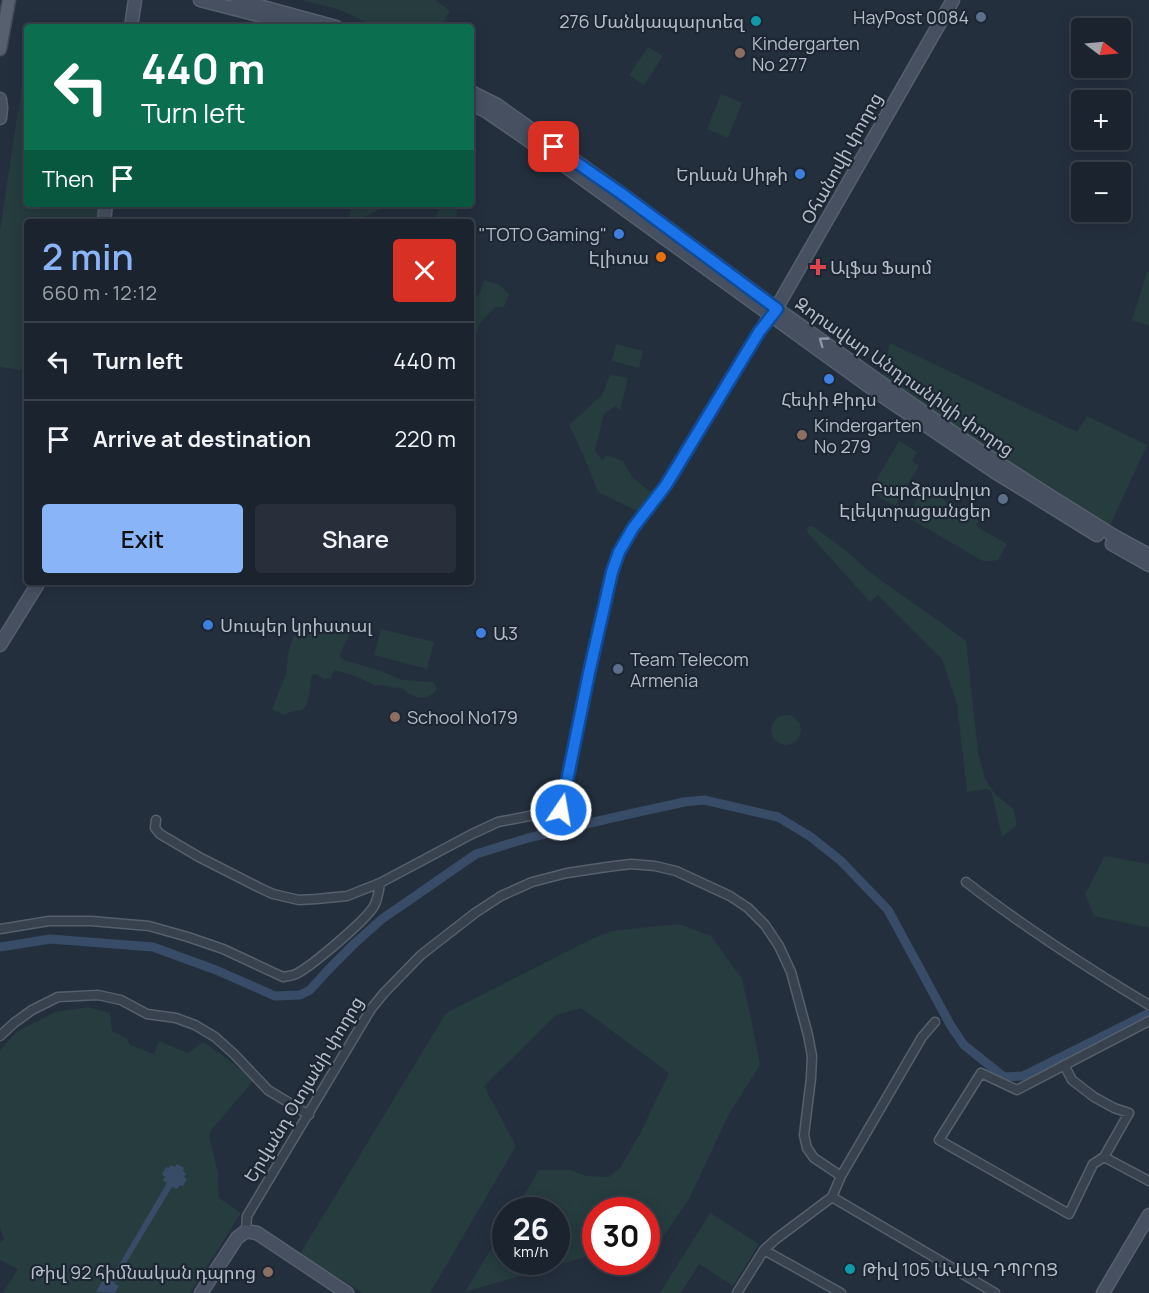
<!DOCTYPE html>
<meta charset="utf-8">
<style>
:root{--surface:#1b232e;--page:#282f3a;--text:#f1f3f6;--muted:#a0a4aa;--line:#39404a;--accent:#8ab4f8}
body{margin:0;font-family:Manrope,"Noto Sans Armenian",sans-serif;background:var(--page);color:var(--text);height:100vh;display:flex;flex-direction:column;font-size:22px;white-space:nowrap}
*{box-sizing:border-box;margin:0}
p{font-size:20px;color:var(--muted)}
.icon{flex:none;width:33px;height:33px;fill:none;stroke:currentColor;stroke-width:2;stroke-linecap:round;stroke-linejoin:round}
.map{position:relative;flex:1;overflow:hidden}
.side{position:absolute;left:24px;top:219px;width:450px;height:366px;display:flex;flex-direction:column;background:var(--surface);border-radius:6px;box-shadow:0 3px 15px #0003,0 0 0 2px var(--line)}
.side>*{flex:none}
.hud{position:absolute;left:24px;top:24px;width:450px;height:183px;border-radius:6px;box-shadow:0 3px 15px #0003,0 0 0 2px var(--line);background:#0b6e4f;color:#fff;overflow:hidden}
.needle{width:39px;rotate:106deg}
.buttons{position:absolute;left:1071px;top:18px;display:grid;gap:12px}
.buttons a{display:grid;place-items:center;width:60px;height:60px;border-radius:6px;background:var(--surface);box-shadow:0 3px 15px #0003,0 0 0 2px var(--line);font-size:30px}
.speed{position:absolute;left:492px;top:1197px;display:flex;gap:12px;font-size:30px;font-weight:700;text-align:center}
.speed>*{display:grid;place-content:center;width:78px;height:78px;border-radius:50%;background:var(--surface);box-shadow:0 3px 15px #0003,0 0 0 2px var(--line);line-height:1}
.speed small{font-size:15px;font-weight:400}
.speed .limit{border:9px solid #d22;background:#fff;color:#111}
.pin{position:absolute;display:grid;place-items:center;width:51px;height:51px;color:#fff;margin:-26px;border-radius:12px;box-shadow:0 3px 9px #0006}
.me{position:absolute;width:66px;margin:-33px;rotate:12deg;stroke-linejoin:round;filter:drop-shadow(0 0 4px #0008)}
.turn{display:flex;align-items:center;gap:21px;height:126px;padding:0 18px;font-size:27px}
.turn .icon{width:78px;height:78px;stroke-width:2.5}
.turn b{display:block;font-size:42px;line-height:51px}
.then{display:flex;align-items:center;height:57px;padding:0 18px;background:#0003;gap:12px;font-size:22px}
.round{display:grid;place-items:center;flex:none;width:63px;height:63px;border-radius:6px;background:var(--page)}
.head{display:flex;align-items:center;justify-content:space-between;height:102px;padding:0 18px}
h1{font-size:36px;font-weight:600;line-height:45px;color:var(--accent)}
.primary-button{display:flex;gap:12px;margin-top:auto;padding:12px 18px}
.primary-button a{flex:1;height:69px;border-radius:6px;background:var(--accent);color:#111;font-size:24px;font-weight:600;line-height:69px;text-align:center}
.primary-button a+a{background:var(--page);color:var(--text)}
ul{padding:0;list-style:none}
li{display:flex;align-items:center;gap:18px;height:78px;padding:0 18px;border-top:2px solid var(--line)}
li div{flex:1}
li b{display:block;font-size:22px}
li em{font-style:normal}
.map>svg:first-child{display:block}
</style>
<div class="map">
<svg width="1149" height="1293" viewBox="0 0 1149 1293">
<rect width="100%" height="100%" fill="#242f3e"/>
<path fill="#263c3f" d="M301 0H435L450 11 441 27H376L338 9Z
M648 47 663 56 644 85 629 75Z
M27 51V204H101L98 222H27V371L0 367V231Z
M721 94 742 103 728 138 707 129Z
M353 204H391L366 216 359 222H339L348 219Z
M441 204H459L454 222H434Z
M1147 272H1149V326L1132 320Z
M484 280 499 285 509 294 504 307H495L481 322 471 344V303L480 293Z
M890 343 1077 432 1087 416 1147 445 1107 532 882 378Z
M616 344 643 351 639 368 612 361Z
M610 375 628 378 620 410 615 406 604 414 595 451 603 461 606 455 623 461 633 478 652 493 639 512 598 492 583 454 569 425 602 395Z
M899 441 917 452 912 461 919 466 895 506 870 491Z
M924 488 979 520 976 526 1007 544 998 560 991 561H983L907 517Z
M810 526 814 527 844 549 876 577 939 621 966 641 978 752 985 779 995 794 1012 808 1014 811 1017 825 1002 837 991 790 985 789 967 792 957 704 942 659 878 595 870 602 808 533 807 528Z
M334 625 353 629C348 639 342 646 340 658L347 661 381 671 402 680 433 682 437 688C433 698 420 700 410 694 407 693 405 690 402 688 392 689 384 683 375 686 362 678 348 673 334 670L331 678 324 679 316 674 312 675C310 683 310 705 303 709 301 711 296 710 294 711 292 711 286 714 284 715L272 709 286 674 288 654 293 637C306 629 318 626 334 625Z
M381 629 434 642 427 669 374 655Z
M771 730a15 15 0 1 1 30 0a15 15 0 1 1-30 0Z
M1105 856 1149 864V928L1094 916 1085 894Z
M679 924 711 936 742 979 752 1023 760 1065 729 1114 689 1199 647 1260 646 1210H596L595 1254 465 1292 505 1226 506 1262H556V1210H515L539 1170H570L586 1176 609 1177 620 1168 641 1132 669 1073 581 1008 556 1015 484 1086 516 1146 430 1293H363L300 1254 446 1013 592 939 612 931Z
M88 1007 110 1013 112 1031 127 1039 130 1045 154 1054 159 1041 188 1053 203 1042 222 1055 254 1080 213 1128 209 1136 218 1173 219 1198 241 1213 190 1293H3L18 1269 0 1260V1242L4 1239 0 1228V1050L18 1031 55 1012Z
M710 1213 759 1244 733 1286 699 1264 681 1293H660Z"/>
<path fill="#394c67" d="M177 1164 184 1168 183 1171 186 1174 184 1177 187 1179 183 1186 180 1185 177 1189 172 1187 114 1283 119 1286 115 1293 96 1292 104 1278 110 1280 167 1183 163 1180 165 1177 162 1174 166 1167 169 1168 171 1165 175 1167Z"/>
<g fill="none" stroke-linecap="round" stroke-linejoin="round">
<path stroke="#394c67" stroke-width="9" d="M0 947 50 939 153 947 216 970 275 996 300 995 310 990 328 970 355 943 382 919 476 854 528 838 607 819 684 802 704 800 778 817 811 837 841 861 888 910 951 1026 964 1045 1004 1077 1023 1076 1149 1013"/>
<g stroke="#565f6c" stroke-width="11">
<path id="street" d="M156 820 155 828 160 834 199 857 260 888 273 894 299 900 316 899 347 896 380 883 472 834 498 822 561 810 598 633 612 572 619 552 633 528 666 485 759 332 768 314
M966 882C1024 927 1086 967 1149 1005
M0 929 49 921H91L149 926 188 937 223 949 283 977C288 976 292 976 296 974 312 966 366 920 374 906 378 899 379 890 380 883
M935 1022 922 1037 841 1176 832 1197 995 1293
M0 1036 14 1023 32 1010 58 997 98 995 121 1000 147 1014 176 1018 195 1025 215 1037 234 1054 268 1090 309 1115
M1064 1065 1072 1080 1094 1097 1114 1108 1129 1113 1104 1157 1093 1164 1069 1214 939 1140 981 1073 1017 1090 1149 1021
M1104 1157 1149 1181
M246 1231 247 1216 371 1009 384 993 421 955 475 913 501 896 532 882 567 873 607 867 631 864 655 866 676 871 730 896 748 908 765 925 779 946 791 972 808 1035 812 1056 811 1078 804 1135 807 1148 814 1158 841 1176
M764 1250 841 1293
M737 1293 764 1250 776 1239 832 1197"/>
</g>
<g stroke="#565f6c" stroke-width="15">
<path id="secondary" d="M200 0 305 27
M237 0 336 27
M131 27 135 0
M471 92 497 105 622 194 777 309 887 387 974 447 1050 496 1114 536 1149 555
M0 99 1 108 0 118
M471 104 486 111 547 153 881 395 995 472 1097 535
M104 222 106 204
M773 314 953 0
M1112 544 1149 565
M0 645 39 582
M201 1293 237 1238 246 1231 257 1233 347 1293
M1103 1293 1149 1215"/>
</g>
<g stroke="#414a57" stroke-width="15">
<path id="primary" d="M0 49 9 0"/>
</g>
<use href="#street" stroke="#38414e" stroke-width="8"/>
<use href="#secondary" stroke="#465061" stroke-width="12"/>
<use href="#primary" stroke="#56606e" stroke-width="12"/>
</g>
<defs><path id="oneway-chevron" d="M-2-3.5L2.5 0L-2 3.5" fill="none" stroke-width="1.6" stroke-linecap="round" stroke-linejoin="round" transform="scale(1.5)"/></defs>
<use stroke="#8e96a5" href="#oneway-chevron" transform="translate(823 341) rotate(-144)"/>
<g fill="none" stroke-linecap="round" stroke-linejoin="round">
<g stroke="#114b97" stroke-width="15">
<path id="route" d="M554 147 622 194 777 309 759 332 666 485 633 528 619 552 612 572 589 673 561 810"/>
</g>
<use href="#route" stroke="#1a73e8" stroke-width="10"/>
</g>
<g fill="#5c6f8a" stroke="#1d2633" stroke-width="2">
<circle cx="981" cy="17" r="6"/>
<circle cx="1003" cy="499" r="6"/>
<circle cx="618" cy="669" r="6"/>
</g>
<g fill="#0f9aa8" stroke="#1d2633" stroke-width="2">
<circle cx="756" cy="21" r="6"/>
<circle cx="850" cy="1269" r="6"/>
</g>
<g fill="#8d6e63" stroke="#1d2633" stroke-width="2">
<circle cx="740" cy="53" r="6"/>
<circle cx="802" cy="435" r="6"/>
<circle cx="395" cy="717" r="6"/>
<circle cx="268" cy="1272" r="6"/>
</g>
<g fill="#3f7fe0" stroke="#1d2633" stroke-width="2">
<circle cx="800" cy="174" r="6"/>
<circle cx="619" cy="234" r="6"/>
<circle cx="829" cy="379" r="6"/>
<circle cx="208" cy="625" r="6"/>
<circle cx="481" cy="633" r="6"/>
</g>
<circle fill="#e8710a" stroke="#1d2633" stroke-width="2" cx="661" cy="257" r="6"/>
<path fill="#e0444e" stroke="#1d2633" stroke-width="2" d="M815 258h6v6h6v6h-6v6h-6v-6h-6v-6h6z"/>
<g text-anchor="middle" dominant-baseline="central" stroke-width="4.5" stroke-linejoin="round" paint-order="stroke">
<g font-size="18" fill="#b4bcc9" stroke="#1d2633" text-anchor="start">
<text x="969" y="17" text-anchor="end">HayPost 0084</text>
<text x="744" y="21" text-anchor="end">276 Մանկապարտեզ</text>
<text x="752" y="43">Kindergarten<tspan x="752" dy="21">No 277</tspan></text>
<text x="788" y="174" text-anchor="end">Երևան Սիթի</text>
<text x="607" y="234" text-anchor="end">"TOTO Gaming"</text>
<text x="649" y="257" text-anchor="end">Էլիտա</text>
<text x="830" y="267">Ալֆա Ֆարմ</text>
<text x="829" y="399" text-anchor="middle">Հեփի Քիդս</text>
<text x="814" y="425">Kindergarten<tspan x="814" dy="21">No 279</tspan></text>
<text x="991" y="489" text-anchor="end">Բարձրավոլտ<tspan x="991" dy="21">Էլեկտրացանցեր</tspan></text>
<text x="220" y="625">Սուպեր կրիստալ</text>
<text x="493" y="633">Ա3</text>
<text x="630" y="659">Team Telecom<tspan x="630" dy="21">Armenia</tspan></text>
<text x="407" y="717">School No179</text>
<text x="862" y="1269">Թիվ 105 ԱՎԱԳ ԴՊՐՈՑ</text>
<text x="256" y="1272" text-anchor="end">Թիվ 92 հիմնական դպրոց</text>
</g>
<g font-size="18" fill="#b4bcc9" stroke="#1d2633">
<text transform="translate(841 158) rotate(-61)">Օհանովի փողոց</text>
<text transform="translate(905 376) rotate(35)">Զորավար Անդրանիկի փողոց</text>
<text transform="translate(303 1089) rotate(-59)">Երվանդ Օտյանի փողոց</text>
</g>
</g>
</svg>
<div class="buttons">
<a><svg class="needle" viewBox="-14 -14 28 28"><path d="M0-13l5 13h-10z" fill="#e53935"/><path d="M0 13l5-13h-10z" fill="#a0a4aa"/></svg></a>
<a>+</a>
<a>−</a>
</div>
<div class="speed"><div>26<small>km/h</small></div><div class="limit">30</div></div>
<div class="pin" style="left:554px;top:147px;background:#d93025"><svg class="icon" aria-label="arrive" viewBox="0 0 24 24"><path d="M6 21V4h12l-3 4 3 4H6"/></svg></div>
<svg class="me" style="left:561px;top:810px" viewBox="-20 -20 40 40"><circle r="17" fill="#1a73e8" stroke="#fff" stroke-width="3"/><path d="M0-11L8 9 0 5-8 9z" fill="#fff"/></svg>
<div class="hud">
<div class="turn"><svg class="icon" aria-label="left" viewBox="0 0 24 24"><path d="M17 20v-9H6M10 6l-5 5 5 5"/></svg><div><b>440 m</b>Turn left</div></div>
<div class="then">Then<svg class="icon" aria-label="arrive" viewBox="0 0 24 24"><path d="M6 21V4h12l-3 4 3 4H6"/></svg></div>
</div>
<section class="side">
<div class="head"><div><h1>2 min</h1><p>660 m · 12:12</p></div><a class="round" style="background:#d93025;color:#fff"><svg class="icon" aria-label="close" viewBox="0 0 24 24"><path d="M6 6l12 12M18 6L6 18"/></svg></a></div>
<ul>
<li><svg class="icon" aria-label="left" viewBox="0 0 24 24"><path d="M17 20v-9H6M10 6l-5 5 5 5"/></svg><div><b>Turn left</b></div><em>440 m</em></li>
<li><svg class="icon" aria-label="arrive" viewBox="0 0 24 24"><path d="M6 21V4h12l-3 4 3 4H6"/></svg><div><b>Arrive at destination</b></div><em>220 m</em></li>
</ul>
<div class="primary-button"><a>Exit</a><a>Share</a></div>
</section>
</div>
